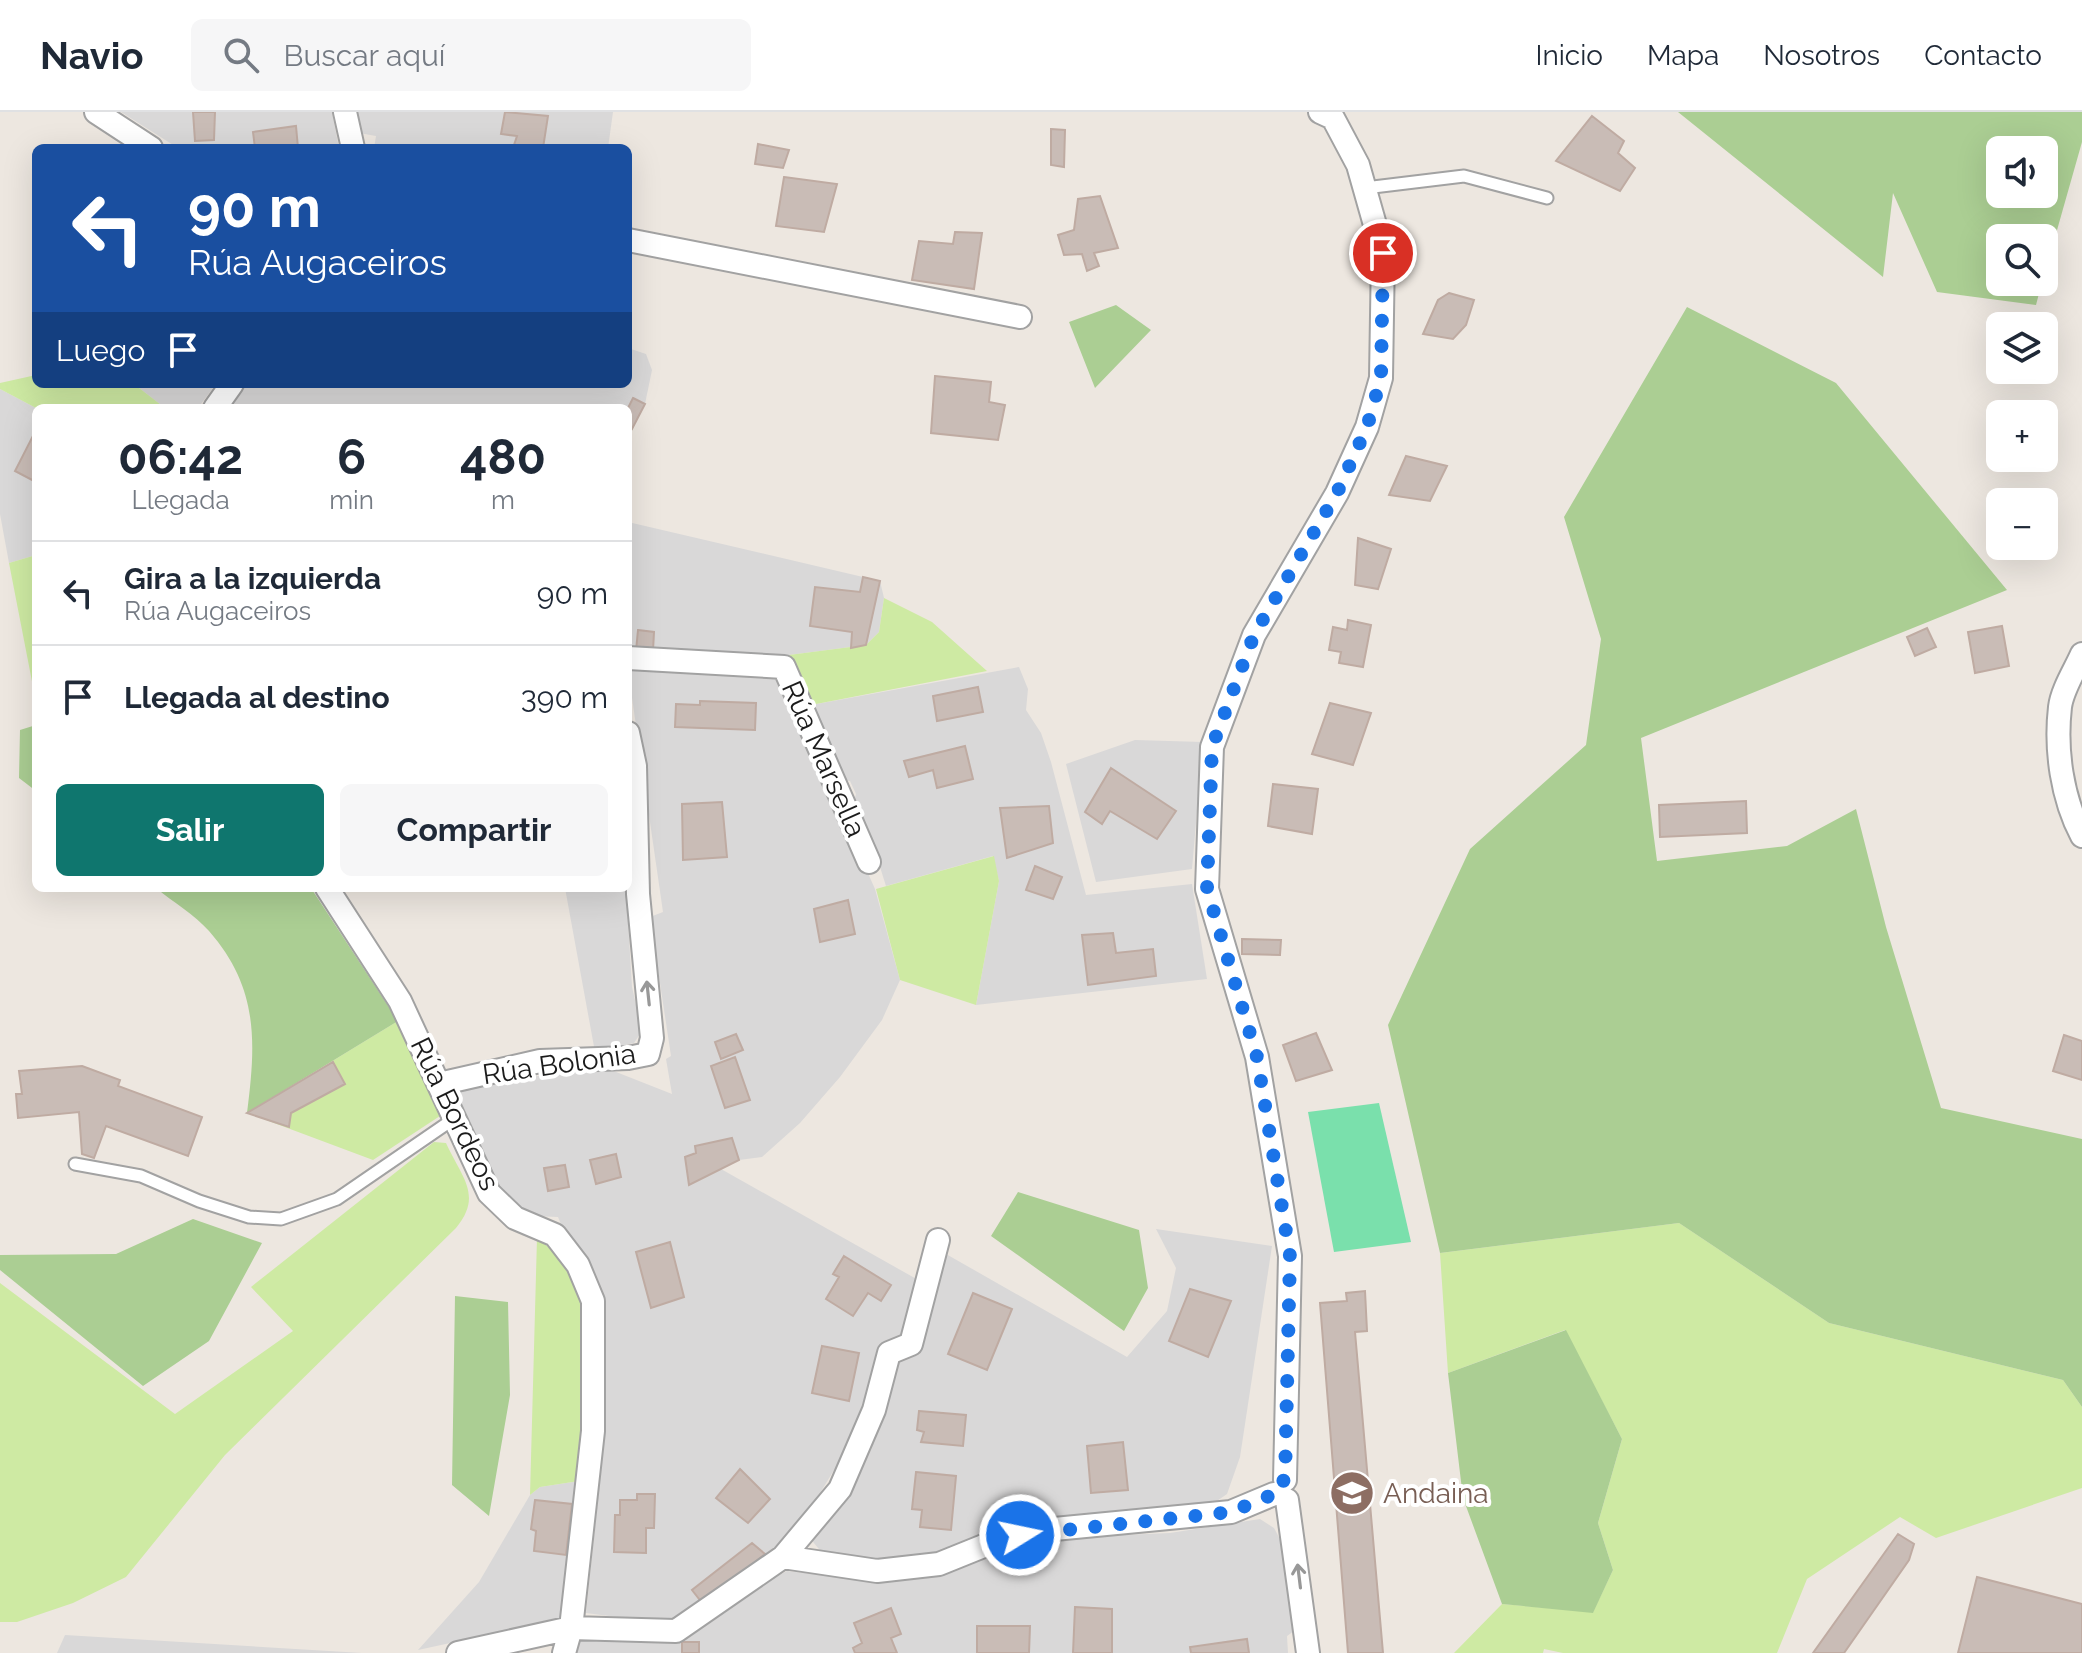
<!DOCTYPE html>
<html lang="es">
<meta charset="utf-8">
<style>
:root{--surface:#fff;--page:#f6f6f7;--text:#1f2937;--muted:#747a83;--line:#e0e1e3;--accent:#0f766e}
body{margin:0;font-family:Raleway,sans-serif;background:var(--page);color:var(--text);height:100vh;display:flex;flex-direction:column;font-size:30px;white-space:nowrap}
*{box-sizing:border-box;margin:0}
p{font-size:26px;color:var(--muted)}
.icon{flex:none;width:44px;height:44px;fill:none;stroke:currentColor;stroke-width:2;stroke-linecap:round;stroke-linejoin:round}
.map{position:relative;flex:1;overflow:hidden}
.side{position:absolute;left:32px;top:292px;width:600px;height:488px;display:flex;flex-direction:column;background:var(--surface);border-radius:12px;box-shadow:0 8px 32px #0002}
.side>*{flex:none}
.top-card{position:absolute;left:32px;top:32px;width:600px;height:244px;border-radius:12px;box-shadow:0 8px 32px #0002;background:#1a4fa0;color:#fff;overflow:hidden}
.fabs{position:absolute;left:1986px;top:24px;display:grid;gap:16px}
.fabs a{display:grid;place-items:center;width:72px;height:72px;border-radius:12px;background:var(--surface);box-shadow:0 8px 32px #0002;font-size:40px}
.pin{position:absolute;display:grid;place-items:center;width:68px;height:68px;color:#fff;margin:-34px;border:4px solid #fff;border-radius:50%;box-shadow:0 2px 8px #0007}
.me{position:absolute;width:88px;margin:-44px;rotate:80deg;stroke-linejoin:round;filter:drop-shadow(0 0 6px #0008)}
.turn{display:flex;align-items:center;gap:28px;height:168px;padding:0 24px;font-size:36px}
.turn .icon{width:104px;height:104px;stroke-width:2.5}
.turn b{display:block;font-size:56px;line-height:68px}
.then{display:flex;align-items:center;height:76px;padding:0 24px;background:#0003;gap:16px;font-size:30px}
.eta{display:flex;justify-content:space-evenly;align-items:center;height:136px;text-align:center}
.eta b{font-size:48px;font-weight:700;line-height:56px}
.primary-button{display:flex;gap:16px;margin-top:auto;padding:16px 24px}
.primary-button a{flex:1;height:92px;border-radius:12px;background:var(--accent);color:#fff;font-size:32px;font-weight:700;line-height:92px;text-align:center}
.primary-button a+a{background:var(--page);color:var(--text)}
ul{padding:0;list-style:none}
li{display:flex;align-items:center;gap:24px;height:104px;padding:0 24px;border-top:2px solid var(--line)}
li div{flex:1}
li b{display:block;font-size:30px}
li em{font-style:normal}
header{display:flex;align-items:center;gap:48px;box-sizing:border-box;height:112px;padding:0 40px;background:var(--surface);border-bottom:2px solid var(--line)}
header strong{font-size:38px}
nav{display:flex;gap:44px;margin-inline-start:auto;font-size:28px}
.search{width:560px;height:72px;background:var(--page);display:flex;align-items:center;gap:20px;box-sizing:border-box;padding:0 28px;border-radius:12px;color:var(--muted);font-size:30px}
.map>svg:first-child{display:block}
</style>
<header>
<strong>Navio</strong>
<div class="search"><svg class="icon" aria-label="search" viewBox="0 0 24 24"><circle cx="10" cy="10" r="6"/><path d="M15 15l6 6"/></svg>Buscar aquí</div>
<nav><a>Inicio</a><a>Mapa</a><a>Nosotros</a><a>Contacto</a></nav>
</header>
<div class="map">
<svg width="2082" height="1541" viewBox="0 0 2082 1541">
<rect width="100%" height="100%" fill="#ede7e0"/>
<path fill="#d9d8d8" d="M121 0H332L339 36H178Z
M357 0H613L608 36H374L376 24 359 21Z
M628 236 646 242 652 258 645 292 628 326V296H227L244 272H628Z
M134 272H216L198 296H165Z
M0 277 36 296V443L9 451 0 402Z
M628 410 880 469 884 486 879 520 866 533 789 543 628 538Z
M1019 555 1028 577 1026 598 1041 621 1051 650 1086 783 1192 772 1207 867 976 893 999 769 993 744 886 774 869 720 854 690 856 682 850 669 843 668 811 593Z
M628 558 781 566 875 777 900 868 882 908 840 965 800 1011 762 1045 739 1048 721 1057 920 1169 902 1225 882 1238 845 1340 806 1404 776 1434 703 1492 663 1511 586 1501 599 1377 606 1192 602 1178 581 1138 565 1122 558 1105 533 1104 501 1083 453 980 469 972 606 956 672 982 666 947 671 944 650 805 663 800Z
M1135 628 1203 630 1192 757 1096 770 1066 652Z
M565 776H626L632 875 642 919 634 931 595 940Z
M1156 1117 1272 1134 1240 1345 1227 1382 1214 1391 1048 1406 1001 1417 935 1444 887 1452 823 1442 809 1425 858 1364 871 1338 899 1246 920 1242 946 1142 1127 1245 1167 1199 1176 1156Z
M579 1369 568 1476 561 1507 418 1538 479 1470 530 1383 540 1375Z
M1260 1407 1274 1416 1282 1431 1294 1519 1287 1524 1288 1541H574L576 1532 585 1525 682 1530 758 1474 787 1459 881 1470 939 1460 994 1438 1052 1426 1170 1421Z
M65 1523 362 1541H57Z"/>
<path fill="#ceeaa3" d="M36 263V272H134L165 296H36L0 277V271Z
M36 443V590L9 451Z
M884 486 932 510 987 559 811 593 789 543 866 533 879 520Z
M994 744 999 769 976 893 900 868 876 777Z
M398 909 440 1004 373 1048 247 1001Z
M434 1030 446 1031C462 1066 483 1083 456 1116L225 1343 126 1465 73 1491 17 1510H0V1171L175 1302 293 1219 251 1175Z
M1679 1111 1829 1211 2063 1268 2082 1295V1376L1936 1426 1900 1405 1807 1467 1777 1541H1563L1544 1537 1543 1541H1454L1502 1492 1593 1500 1613 1458 1598 1411 1622 1327 1565 1218 1448 1261 1440 1141Z
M537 1126 557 1142 584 1189 579 1369 540 1375 530 1383Z"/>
<path fill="#abce93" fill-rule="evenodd" d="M1678 0H2082V30L2044 164V126H2000V170H2042L2036 193 1937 180 1893 81 1883 165ZM2044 38V82H2000V38Z
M1116 193 1151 218 1095 276 1069 210Z
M1687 195 1836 271 2007 478 1641 626 1657 749 1787 734 1856 697 1886 815 1941 996 2082 1027V1295L2063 1268 1829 1211 1679 1111 1440 1141 1388 913 1470 737 1586 633 1601 527 1564 405Z
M36 613V679L19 666 20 618Z
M156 776H311L398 909 247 1001C256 931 259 876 209 819 195 803 173 790 156 776Z
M1018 1080 1139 1118 1148 1176 1124 1219 991 1124Z
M193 1107 262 1131 209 1229 143 1274 0 1158V1143L116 1142Z
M455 1184 508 1190 510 1283 489 1404 452 1373Z
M1566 1218 1622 1327 1598 1411 1613 1458 1593 1501 1502 1492 1463 1386 1448 1261Z"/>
<path fill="#7ae0ac" d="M1379 991 1411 1130 1334 1140 1308 1000Z"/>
<path fill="#c9bcb6" stroke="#bfaba2" stroke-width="2" d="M193 0H215L214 28 195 29Z
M505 0 548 4 543 36H513L517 24 501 22Z
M1592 4 1624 29 1618 41 1635 56 1620 79 1556 49Z
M296 14 298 36H255L253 20Z
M1051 17 1065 18 1064 55 1051 53Z
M758 32 789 38 783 56 755 52Z
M784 65 837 72 824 120 776 114Z
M1100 84 1118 136 1094 141 1099 154 1087 159 1082 142 1064 143 1058 123 1074 118 1078 87Z
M955 120 982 121 974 177 912 168 919 129 953 132Z
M1449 181 1474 188 1466 213 1453 227 1423 222 1438 188Z
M935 264 991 270 989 290 1005 293 998 328 931 321Z
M633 286 645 292 632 317 628 314V296Z
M36 318V370L15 359Z
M1406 344 1447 354 1430 389 1389 383Z
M1358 426 1391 437 1378 477 1355 473Z
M863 465 880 469 866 533 851 536 852 520 810 514 815 475 860 480Z
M1348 508 1371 513 1363 555 1339 551 1341 540 1329 538 1333 515 1347 518Z
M2002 514 2009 554 1975 561 1968 520Z
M1927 516 1936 535 1915 544 1907 525Z
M638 518 654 520 653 539H636Z
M978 575 983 600 937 609 933 584Z
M700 589 756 591 755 618 675 615 676 592 700 593Z
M1330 591 1371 601 1353 653 1312 642Z
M965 634 973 667 937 676 933 658 909 665 904 649Z
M1111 656 1176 699 1157 727 1110 699 1102 712 1085 700Z
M1273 672 1318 677 1312 722 1268 714Z
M1746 689 1747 721 1660 725 1659 693Z
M722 690 727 745 683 748 682 692Z
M1049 694 1053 731 1007 746 1000 696Z
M1035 754 1062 765 1053 787 1026 778Z
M848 788 855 822 820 830 814 797Z
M1113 821 1116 841 1153 837 1156 864 1088 873 1082 823Z
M1242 827 1281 828 1280 843 1242 842Z
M1316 921 1332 958 1296 969 1283 933Z
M736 922 743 938 721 947 715 930Z
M2064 923 2082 929V968L2053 959Z
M735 945 750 988 725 996 711 954Z
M333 950 345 972 291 1001 289 1015 247 1001Z
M82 954 120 968 118 974 202 1005 188 1044 106 1014 94 1046 82 1042 79 1000 18 1006 16 982H22L19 959Z
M732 1026 739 1048 689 1073 685 1045 696 1041 695 1034Z
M616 1042 621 1065 596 1072 590 1048Z
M565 1053 569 1075 548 1079 544 1056Z
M670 1130 684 1185 651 1196 636 1140Z
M844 1144 891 1173 881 1189 868 1181 853 1204 826 1187 839 1165 833 1162Z
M1190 1177 1231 1189 1208 1245 1169 1229Z
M1365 1179 1367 1219 1355 1220 1383 1541H1348L1320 1191 1347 1189 1346 1181Z
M973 1181 1012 1197 987 1258 948 1242Z
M822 1234 859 1241 849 1289 812 1281Z
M919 1299 966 1303 963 1334 921 1330 924 1320 917 1318Z
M1123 1330 1128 1378 1091 1381 1087 1334Z
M740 1357 770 1387 748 1411 716 1386Z
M916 1360 956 1364 951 1418 920 1415 922 1398 912 1397Z
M637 1382H655L654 1416H646V1441L614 1440 615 1403H620V1388H637Z
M535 1388 572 1392 566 1443 534 1439 536 1419 531 1417Z
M1898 1422 1914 1432 1909 1448 1844 1541H1813Z
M752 1431 765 1442 703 1492 692 1478Z
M1977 1465 2082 1492V1541H1958Z
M1075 1495 1112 1497V1541H1073Z
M891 1496 901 1522 891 1526 897 1541H855L853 1536 862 1531 854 1511Z
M977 1514H1030L1029 1541H977Z
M1247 1527 1249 1541H1191L1190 1535Z
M682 1530H699V1541H682Z"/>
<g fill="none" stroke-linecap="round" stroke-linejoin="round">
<g stroke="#a2a2a2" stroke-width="15">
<path id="lane" d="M1365 76 1464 64 1547 86
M75 1052 141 1064 199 1089 249 1105 281 1107 337 1087 455 1006"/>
</g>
<g stroke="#a2a2a2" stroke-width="26">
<path id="street" d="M96 0 151 36
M345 0 353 36
M628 128 1020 205
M215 296 232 272
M2082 542C2075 558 2062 578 2060 595 2055 638 2062 686 2082 724
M628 546 784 555 869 750
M327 776 400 889 489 1081 515 1106 555 1123 578 1153 593 1189V1319L571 1516 564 1541
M439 972 540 949 628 946 648 942 652 926 638 782 635 654 628 621
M1285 1368 1290 1144 1257 945 1207 777 1212 635 1254 523 1337 381 1367 315 1381 266 1383 141 1358 53 1333 6 1320 0
M1287 1388 1308 1541
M783 1445 840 1377 874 1298 889 1241 911 1232 938 1128
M458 1541 571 1516 676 1519 783 1445 877 1459 939 1452 996 1429 1044 1418 1231 1400 1274 1382"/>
</g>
<use href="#lane" stroke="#fff" stroke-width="11"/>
<use href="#street" stroke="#fff" stroke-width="22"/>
</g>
<defs><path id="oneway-shaft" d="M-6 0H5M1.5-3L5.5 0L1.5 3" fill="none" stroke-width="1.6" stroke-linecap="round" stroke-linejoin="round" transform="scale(2)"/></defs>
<g stroke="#989898">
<use href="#oneway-shaft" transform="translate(648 881) rotate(-96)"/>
<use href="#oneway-shaft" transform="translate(1299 1464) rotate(-97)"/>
</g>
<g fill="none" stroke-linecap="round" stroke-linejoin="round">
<path stroke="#1a73e8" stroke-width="14" stroke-dasharray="0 25.2" d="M1020 1423 1231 1400 1274 1382 1276 1372 1285 1368 1290 1144 1257 945 1207 777 1212 635 1254 523 1337 381 1367 315 1381 266 1383 141"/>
</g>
<defs>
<g id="school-disc" transform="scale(2.3)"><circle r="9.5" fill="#8d6e63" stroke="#fff"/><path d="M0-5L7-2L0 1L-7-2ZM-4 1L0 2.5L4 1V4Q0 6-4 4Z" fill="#fff"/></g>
</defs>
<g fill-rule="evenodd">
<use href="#school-disc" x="1352" y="1381"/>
</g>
<g text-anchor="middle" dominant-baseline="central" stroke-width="8" stroke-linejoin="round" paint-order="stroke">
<g font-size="28" fill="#1b1b1b" stroke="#fff">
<text transform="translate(824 647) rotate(66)">Rúa Marsella</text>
<text transform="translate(559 952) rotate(-8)">Rúa Bolonia</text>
<text transform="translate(455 1002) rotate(64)">Rúa Bordeos</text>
</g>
<g font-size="28" fill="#785e54" stroke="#fff" text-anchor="start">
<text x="1383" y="1381">Andaina</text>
</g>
</g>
</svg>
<div class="fabs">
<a><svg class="icon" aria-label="sound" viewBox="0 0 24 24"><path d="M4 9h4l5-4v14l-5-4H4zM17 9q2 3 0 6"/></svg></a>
<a><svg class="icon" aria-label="search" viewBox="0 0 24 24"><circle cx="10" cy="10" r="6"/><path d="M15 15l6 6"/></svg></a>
<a><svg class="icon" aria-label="layers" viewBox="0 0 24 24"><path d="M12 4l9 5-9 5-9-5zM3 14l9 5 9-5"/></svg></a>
<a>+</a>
<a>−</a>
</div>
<div class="pin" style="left:1383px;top:141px;background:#d93025"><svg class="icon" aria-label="arrive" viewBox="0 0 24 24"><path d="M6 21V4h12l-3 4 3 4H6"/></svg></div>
<svg class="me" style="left:1020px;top:1423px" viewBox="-20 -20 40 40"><circle r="17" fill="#1a73e8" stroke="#fff" stroke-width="3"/><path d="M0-11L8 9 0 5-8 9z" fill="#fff"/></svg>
<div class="top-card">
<div class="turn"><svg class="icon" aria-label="left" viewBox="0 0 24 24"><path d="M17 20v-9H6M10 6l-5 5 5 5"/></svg><div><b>90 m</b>Rúa Augaceiros</div></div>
<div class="then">Luego<svg class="icon" aria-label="arrive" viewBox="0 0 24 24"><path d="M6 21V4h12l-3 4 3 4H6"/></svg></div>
</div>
<section class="side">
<div class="eta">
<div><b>06:42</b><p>Llegada</p></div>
<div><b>6</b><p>min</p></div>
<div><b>480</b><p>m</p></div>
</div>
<ul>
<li><svg class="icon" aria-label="left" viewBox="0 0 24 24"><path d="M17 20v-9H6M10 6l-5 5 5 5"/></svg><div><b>Gira a la izquierda</b><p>Rúa Augaceiros</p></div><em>90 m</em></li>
<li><svg class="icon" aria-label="arrive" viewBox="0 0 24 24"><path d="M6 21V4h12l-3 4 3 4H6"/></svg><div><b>Llegada al destino</b></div><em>390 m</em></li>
</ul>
<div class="primary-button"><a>Salir</a><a>Compartir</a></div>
</section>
</div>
